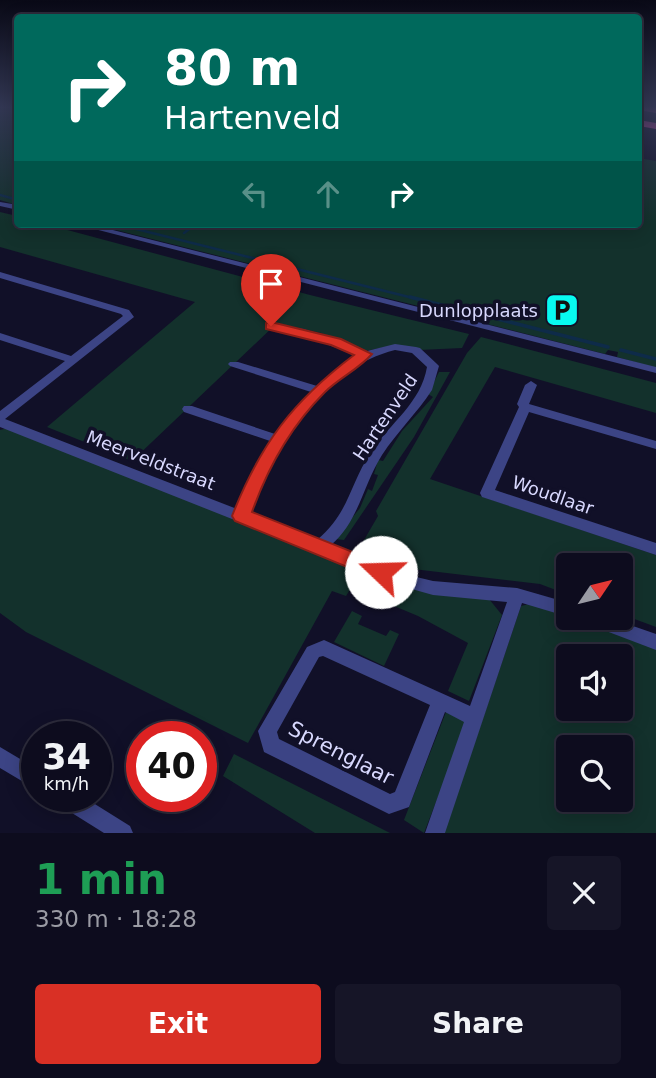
<!DOCTYPE html>
<meta charset="utf-8">
<style>
:root{--surface:#0d0c1e;--page:#161527;--text:#f1f3f6;--muted:#9a9ba4;--line:#2d2c3c;--accent:#d93025}
body{margin:0;font-family:"DejaVu Sans",sans-serif;background:var(--page);color:var(--text);height:100vh;display:flex;flex-direction:column;font-size:26px;white-space:nowrap}
*{box-sizing:border-box;margin:0}
p{font-size:23px;color:var(--muted)}
.icon{flex:none;width:38px;height:38px;fill:none;stroke:currentColor;stroke-width:2;stroke-linecap:round;stroke-linejoin:round}
.map{position:relative;height:833px;overflow:hidden}
.side{display:flex;flex-direction:column;background:var(--surface);flex:1}
.side>*{flex:none}
.hud{position:absolute;left:14px;top:14px;width:628px;height:214px;border-radius:7px;box-shadow:0 4px 18px #0003,0 0 0 2px var(--line);background:#00695c;color:#fff;overflow:hidden}
.needle{width:46px;rotate:55deg}
.buttons{position:absolute;left:556px;top:553px;display:grid;gap:14px}
.buttons a{display:grid;place-items:center;width:77px;height:77px;border-radius:7px;background:var(--surface);box-shadow:0 4px 18px #0003,0 0 0 2px var(--line);font-size:35px}
.speed{position:absolute;left:21px;top:721px;display:flex;gap:14px;font-size:35px;font-weight:700;text-align:center}
.speed>*{display:grid;place-content:center;width:91px;height:91px;border-radius:50%;background:var(--surface);box-shadow:0 4px 18px #0003,0 0 0 2px var(--line);line-height:1}
.speed small{font-size:18px;font-weight:400}
.speed .limit{border:10px solid #d22;background:#fff;color:#111}
.pin{position:absolute;display:grid;place-items:center;width:60px;height:60px;color:#fff;margin:-72px -30px;border-radius:50% 50% 50% 0;rotate:-45deg;box-shadow:0 0 7px #0007}
.pin .icon{rotate:45deg}
.me{position:absolute;width:77px;margin:-38px;rotate:291deg;stroke-linejoin:round;filter:drop-shadow(0 0 5px #0008)}
.turn{display:flex;align-items:center;gap:24px;height:147px;padding:0 35px;font-size:32px}
.turn .icon{width:91px;height:91px;stroke-width:2.5}
.turn b{display:block;font-size:49px;line-height:60px}
.lanes{display:flex;align-items:center;height:66px;padding:0 35px;background:#0003;justify-content:center;gap:35px;direction:ltr}
.lanes .off{opacity:.35}
.round{display:grid;place-items:center;flex:none;width:74px;height:74px;border-radius:7px;background:var(--page)}
.overview{display:flex;align-items:center;justify-content:space-between;height:119px;padding:0 35px}
h1{font-size:42px;font-weight:700;line-height:52px;color:#1e9e55}
.cta{display:flex;gap:14px;margin-top:auto;padding:14px 35px}
.cta a{flex:1;height:80px;border-radius:7px;background:var(--accent);color:#fff;font-size:28px;font-weight:700;line-height:80px;text-align:center}
.cta a+a{background:var(--page);color:var(--text)}
.map>svg:first-child{display:block}
</style>
<div class="map">
<svg width="656" height="833" viewBox="0 0 656 833">
<rect width="100%" height="100%" fill="#111028"/>
<path fill="#13312c" fill-rule="evenodd" d="M0 107H17V205L0 200Z
M639 158 656 161V368L617 357 618 352 608 350 605 354 487 324 479 317 470 319 92 224H639Z
M0 212 17 216 18 224H45L310 295 469 334 462 348 419 350 391 346 365 351 321 333 277 323 132 461 47 427 195 302 0 247Z
M481 337 656 383V413L495 367 430 479 656 555V627L621 614V565H569V595L540 584 413 569 360 547 378 516 376 511 467 353Z
M439 372H450L414 437 344 540 335 539 360 508 368 489 372 491 378 475 374 474 378 460 383 461 402 431 433 397 428 394Z
M8 428 333 558 489 599 502 615 469 701 448 691 468 643 418 616 351 588 346 596 332 591 248 743 26 632 0 613V430Z
M533 603 656 647V833H444L521 606ZM569 656H621V709H569ZM569 747H621V800H569Z
M352 611 362 616 358 624 386 636 390 630 399 634 384 666 334 642Z
M446 712 467 722 424 833 404 820Z
M234 754 390 833H315L223 776Z"/>
<g fill="none" stroke-linecap="round" stroke-linejoin="round">
<path stroke="#0e2b49" stroke-width="2.5" d="M0 195 18 200
M116 224 417 299
M184 233 196 224"/>
<path stroke="#0e2b49" stroke-width="3.5" d="M410 297 477 314
M490 317 608 347
M621 350 656 359"/>
<path fill="#3c4485" fill-rule="evenodd" d="M0 202 18 205V210L0 206Z
M75 224H89L656 367V373Z
M0 272 129 310 134 317 5 419 237 509 252 473 270 441 184 412 182 409 184 406H192L275 434 311 392 230 366 228 364 230 362H238L317 386 347 362 359 356 298 334 267 328V324L304 329 367 351 395 344 416 347 420 348 437 364 439 366 432 390C417 413 397 432 382 455 363 485 359 521 331 545L408 575 433 581 517 588 569 603V617L522 603 445 833H425L464 722 445 712 409 807 389 814 264 752 258 731 307 647 324 640 470 706 507 602 433 595 401 586 0 427V411L65 361 0 340V333L71 356 123 316 121 314 0 278ZM395 350 412 353 427 367C421 403 390 423 371 452 349 485 350 512 317 540L249 514C274 446 320 369 395 350ZM323 656 430 705 395 792 390 794 279 739 277 732 319 657Z
M531 381 537 385 529 404 656 441V449L529 412 495 490 656 543V555L482 497 480 493 519 407 517 404 525 385Z
M583 618H610L656 634V650L585 623Z
M0 747 37 769V790L0 768Z
M53 796H82L130 826 133 833H104L56 803Z"/>
<path fill="#fc55bc" fill-rule="evenodd" d="M639 107H656V113L639 110Z
M639 120 656 123V129L639 126Z"/>
</g>
<linearGradient id="sky" x2="0" y2="1"><stop stop-color="#090916"/><stop offset="0.48" stop-color="#323753"/><stop offset="1" stop-color="#323753" stop-opacity="0"/></linearGradient>
<rect width="656" height="223" fill="url(#sky)"/>
<path fill="#d93025" stroke="#8d1f18" stroke-width="2" d="M271 322 341 339 372 354C359 369 339 378 325 392 291 426 268 467 252 512L388 566 391 572 388 578H374L235 521 232 516C261 443 292 402 354 355L331 345 266 329V323Z"/>
<defs>
<g id="parking-square" transform="scale(1.75)"><rect x="-9" y="-9" width="18" height="18" rx="4" fill="#08faf1" stroke="#111028"/><path d="M-3.5-5.5H1a3.5 3.5 0 0 1 0 7H-1V5.5H-3.5ZM-1-3.4V-.6H.8a1.4 1.4 0 0 0 0-2.8Z" fill="#111"/></g>
</defs>
<g fill-rule="evenodd">
<use href="#parking-square" x="562" y="310"/>
</g>
<g text-anchor="middle" dominant-baseline="central" stroke-width="7" stroke-linejoin="round" paint-order="stroke">
<g font-size="18" fill="#d8d8fe" stroke="#111028" text-anchor="end">
<text x="538" y="310">Dunlopplaats</text>
</g>
<g font-size="18" fill="#d8d8fe" stroke="#111028">
<text transform="translate(385 417) rotate(-56)">Hartenveld</text>
<text transform="translate(151 460) rotate(21)">Meerveldstraat</text>
<text transform="translate(553 495) rotate(19)">Woudlaar</text>
</g>
<g font-size="21" fill="#d8d8fe" stroke="#111028">
<text transform="translate(341 753) rotate(27)">Sprenglaar</text>
</g>
</g>
</svg>
<div class="buttons">
<a><svg class="needle" viewBox="-14 -14 28 28"><path d="M0-13l5 13h-10z" fill="#e53935"/><path d="M0 13l5-13h-10z" fill="#9a9ba4"/></svg></a>
<a><svg class="icon" aria-label="sound" viewBox="0 0 24 24"><path d="M4 9h4l5-4v14l-5-4H4zM17 9q2 3 0 6"/></svg></a>
<a><svg class="icon" aria-label="search" viewBox="0 0 24 24"><circle cx="10" cy="10" r="6"/><path d="M15 15l6 6"/></svg></a>
</div>
<div class="speed"><div>34<small>km/h</small></div><div class="limit">40</div></div>
<div class="pin" style="left:271px;top:326px;background:#d93025"><svg class="icon" aria-label="arrive" viewBox="0 0 24 24"><path d="M6 21V4h12l-3 4 3 4H6"/></svg></div>
<svg class="me" style="left:381px;top:572px" viewBox="-20 -20 40 40"><circle r="19" fill="#fff"/><path d="M0-13L10 11 0 6-10 11z" fill="#d93025"/></svg>
<div class="hud">
<div class="turn"><svg class="icon" aria-label="right" viewBox="0 0 24 24"><path d="M7 20v-9h11M14 6l5 5-5 5"/></svg><div><b>80 m</b>Hartenveld</div></div>
<div class="lanes"><svg class="icon off" aria-label="left" viewBox="0 0 24 24"><path d="M17 20v-9H6M10 6l-5 5 5 5"/></svg><svg class="icon off" aria-label="ahead" viewBox="0 0 24 24"><path d="M12 20V5M6 11l6-6 6 6"/></svg><svg class="icon" aria-label="right" viewBox="0 0 24 24"><path d="M7 20v-9h11M14 6l5 5-5 5"/></svg></div>
</div>
</div>
<section class="side">
<div class="overview"><div><h1>1 min</h1><p>330 m · 18:28</p></div><a class="round"><svg class="icon" aria-label="close" viewBox="0 0 24 24"><path d="M6 6l12 12M18 6L6 18"/></svg></a></div>
<div class="cta"><a>Exit</a><a>Share</a></div>
</section>
